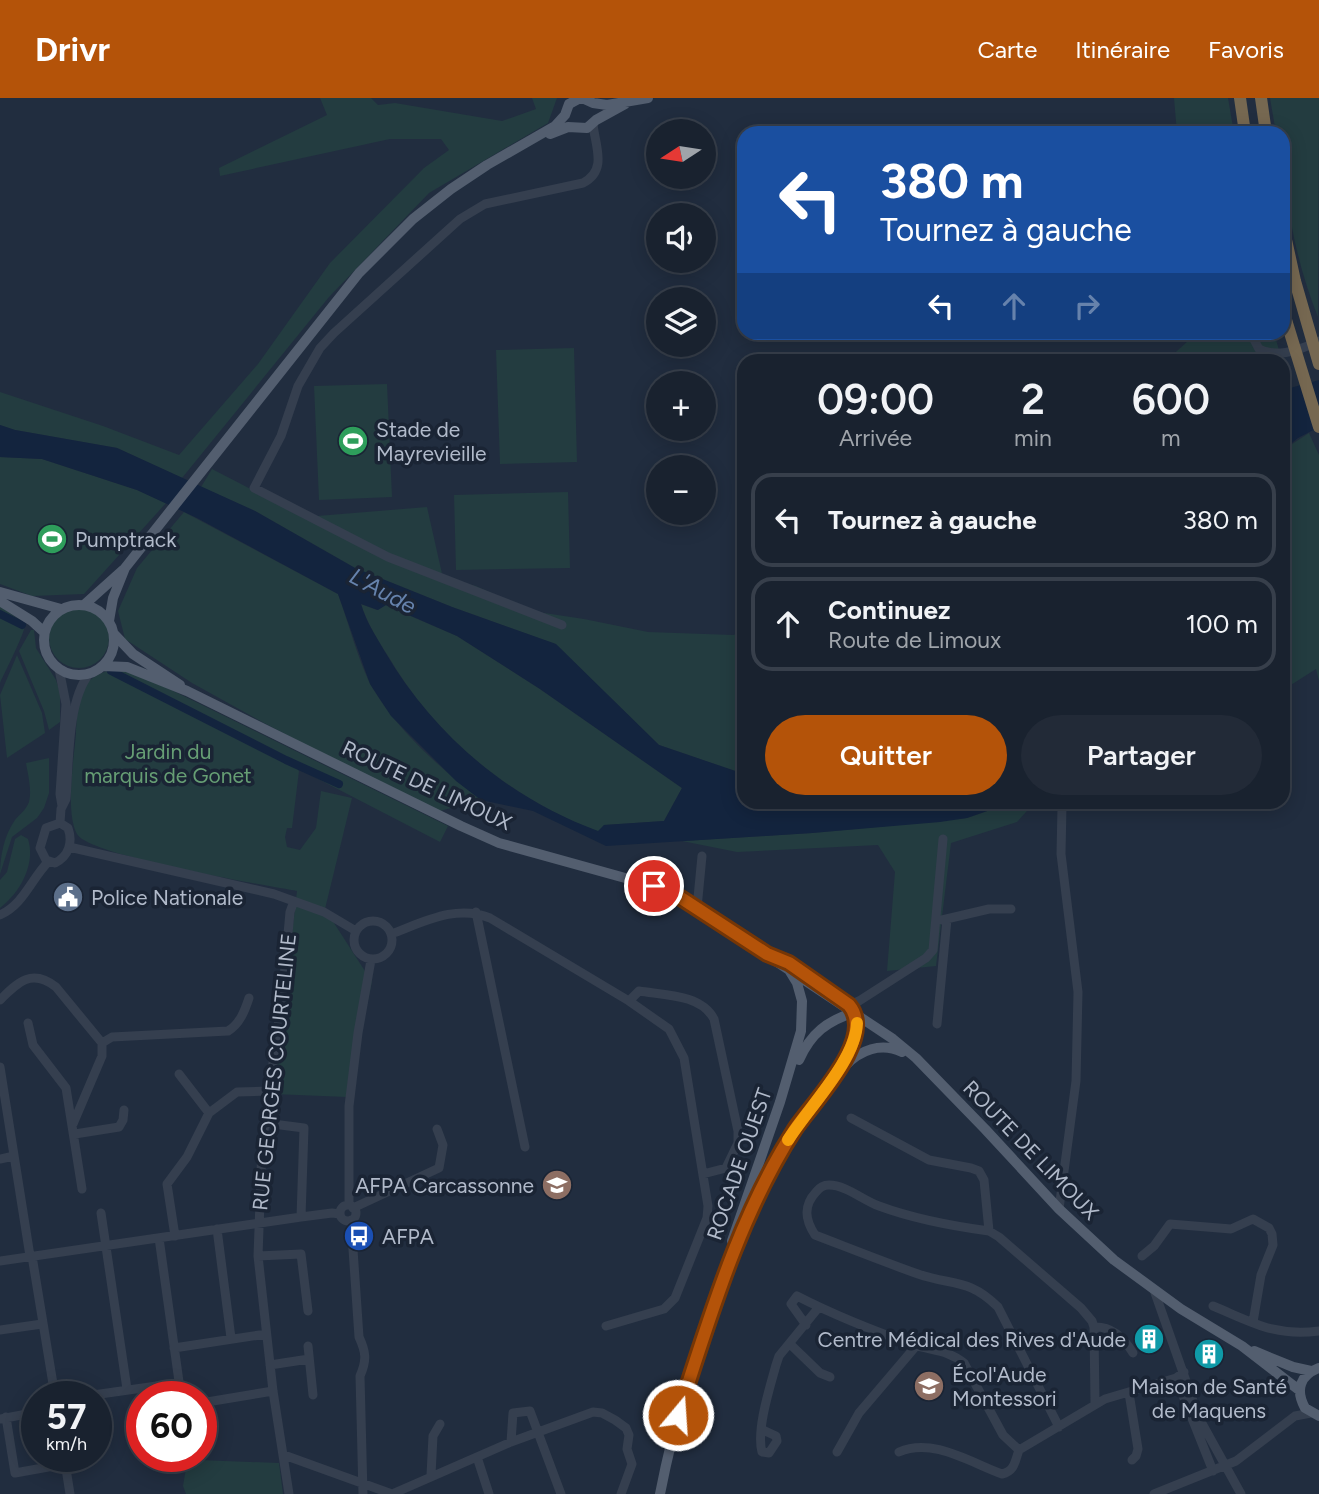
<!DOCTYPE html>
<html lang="fr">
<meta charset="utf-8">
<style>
:root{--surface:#19222f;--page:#222a37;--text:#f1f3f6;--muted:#9fa4aa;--line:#373f4b;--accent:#b45309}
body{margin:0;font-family:Figtree,sans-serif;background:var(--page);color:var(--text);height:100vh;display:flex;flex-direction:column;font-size:26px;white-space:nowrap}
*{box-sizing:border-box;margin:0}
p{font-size:23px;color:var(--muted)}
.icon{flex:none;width:38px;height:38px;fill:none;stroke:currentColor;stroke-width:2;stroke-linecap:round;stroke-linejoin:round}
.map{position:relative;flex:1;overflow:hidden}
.side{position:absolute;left:737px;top:256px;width:553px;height:455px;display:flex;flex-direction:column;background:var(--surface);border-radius:21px;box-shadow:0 4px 18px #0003,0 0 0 2px var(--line)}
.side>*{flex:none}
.hud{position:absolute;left:737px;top:28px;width:553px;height:214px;border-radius:21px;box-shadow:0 4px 18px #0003,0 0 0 2px var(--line);background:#1a4fa0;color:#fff;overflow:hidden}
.needle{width:46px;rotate:258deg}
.buttons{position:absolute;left:646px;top:21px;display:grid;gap:14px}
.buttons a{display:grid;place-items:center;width:70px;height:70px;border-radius:50%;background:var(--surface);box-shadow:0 4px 18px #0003,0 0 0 2px var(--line);font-size:35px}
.speed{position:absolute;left:21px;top:1283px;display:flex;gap:14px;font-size:35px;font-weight:700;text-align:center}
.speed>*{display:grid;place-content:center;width:91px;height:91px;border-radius:50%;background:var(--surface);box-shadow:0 4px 18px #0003,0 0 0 2px var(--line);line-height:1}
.speed small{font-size:18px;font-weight:400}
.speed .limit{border:10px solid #d22;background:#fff;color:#111}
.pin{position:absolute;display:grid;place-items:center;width:60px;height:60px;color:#fff;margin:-30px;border:4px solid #fff;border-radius:50%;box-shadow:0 2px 7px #0007}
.me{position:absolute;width:77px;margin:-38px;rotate:18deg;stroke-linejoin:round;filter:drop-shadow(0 0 5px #0008)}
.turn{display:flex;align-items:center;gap:24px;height:147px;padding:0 28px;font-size:32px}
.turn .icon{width:91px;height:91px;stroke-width:2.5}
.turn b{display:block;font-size:49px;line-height:60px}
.lanes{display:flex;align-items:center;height:66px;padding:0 28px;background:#0003;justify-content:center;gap:35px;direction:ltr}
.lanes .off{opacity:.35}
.eta{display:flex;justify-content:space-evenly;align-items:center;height:119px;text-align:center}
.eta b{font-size:42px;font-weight:600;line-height:49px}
.cta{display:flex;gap:14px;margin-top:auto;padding:14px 28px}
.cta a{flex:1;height:80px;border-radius:42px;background:var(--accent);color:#fff;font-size:28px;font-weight:600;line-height:80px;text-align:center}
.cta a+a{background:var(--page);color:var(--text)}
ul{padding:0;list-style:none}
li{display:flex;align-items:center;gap:21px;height:94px;margin:0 14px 10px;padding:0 14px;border:4px solid var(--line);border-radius:21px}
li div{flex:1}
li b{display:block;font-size:26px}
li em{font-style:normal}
header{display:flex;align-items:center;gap:42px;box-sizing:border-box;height:98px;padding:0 35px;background:var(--accent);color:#fff}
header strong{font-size:33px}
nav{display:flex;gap:38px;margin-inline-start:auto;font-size:24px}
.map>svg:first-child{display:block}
</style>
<header>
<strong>Drivr</strong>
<nav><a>Carte</a><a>Itinéraire</a><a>Favoris</a></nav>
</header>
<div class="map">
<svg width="1319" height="1396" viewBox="0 0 1319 1396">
<rect width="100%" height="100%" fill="#212d3f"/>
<path fill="#233c40" d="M320 0H371L378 7 395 5 502 23 536 11 532 0H557L548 25 429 95 329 199 182 380 117 350 15 332 0 327V294L103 328 179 357 258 266 330 165 424 70 449 52 441 41H390L220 78 219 70 327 17Z
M1174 0H1228L1234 35H1177Z
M1270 0H1319L1318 219C1295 162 1283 97 1283 35H1276Z
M1198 234 1274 235 1282 262H1167Z
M574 250 577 364 500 366 496 252Z
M387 286 392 399 319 402 314 288Z
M1309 335 1319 357V583L1316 571 1283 592V352Z
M0 359 42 361 137 392 166 405 84 496 32 498 0 486Z
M212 371 305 419 427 409 443 480 476 488 531 513 584 521 648 534 733 537 744 534V676L659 647 555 546 452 509 355 470 255 413 201 389Z
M568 394 570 470 456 472 454 397Z
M184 414 338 496C348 523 359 565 372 589 398 633 441 671 481 702L440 713 358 674 264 625 192 585 125 541 118 513 137 470Z
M361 506 377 512 385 507 457 538 540 591 682 690 664 723 604 727 599 734C511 701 435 639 388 558 377 541 367 525 361 506Z
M0 508 25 526C26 533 5 574 0 585Z
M49 540a30 30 0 1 1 60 0a30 30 0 1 1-60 0Z
M31 532H34L36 550 56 582 60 594V624L49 632 44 613 19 553Z
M17 557 42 615 45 635 7 660 0 597Z
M115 570 149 581 448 728 440 744 297 670 299 673 292 730H287L285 739 287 749 300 752 316 730 321 693 352 700 325 811 372 884 347 999 273 996 297 793C264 787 89 758 77 736 65 714 74 661 76 635 79 597 75 583 115 570Z
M49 660V695L44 710 37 720 12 739 0 776C0 759 4 737 15 722 20 716 26 712 29 704 32 692 28 677 26 665Z
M1013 704H1035L1017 724 951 745 936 868 887 873 895 774 878 747 737 754 682 743 812 735 967 720Z
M21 737 28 741C36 766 20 795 0 810V782L7 774 15 741Z
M199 1362 279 1365 283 1396H186L183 1388 187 1364Z"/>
<path fill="#13243e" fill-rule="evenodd" d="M1319 282V329L1298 340 1283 352V292Z
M0 327 15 332 117 350 255 413 355 470 452 509 556 546 659 647 744 676V704H1013L967 720 940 724 812 735 606 748 533 713 481 702 456 683 391 618 370 586 338 496 197 420 137 392 42 361 0 359ZM361 506 378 512 386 507 457 538 540 591 682 690 664 723 604 727 598 733C508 700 434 637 385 554 376 538 366 524 361 506Z"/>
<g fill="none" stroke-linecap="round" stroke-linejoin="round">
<path stroke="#13243e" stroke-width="8" d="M0 516 22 527
M111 573 286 662 339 686"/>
<path stroke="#353f4f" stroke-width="9" d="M1250 234 1259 251C1277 261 1302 251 1319 243
M562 527 388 459 254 390 281 338 298 288 320 250 334 235 460 121 485 106 583 85C608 72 595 48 593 26
M59 571 66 606 60 696 62 708
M60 725 61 711 66 701C69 665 67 604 89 576
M60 725 68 730C73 744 69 758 55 765L46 762 40 750 46 730Z
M69 749 274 796 324 814 356 833
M697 810 702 758
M476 814 525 1049
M0 817C24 806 31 781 49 763
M942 822 989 811H1011
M354 842a19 19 0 1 1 38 0a19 19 0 1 1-38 0Z
M391 836C424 824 456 806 490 820L629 903 669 931 684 960 708 1108 707 1120 675 1200 664 1211 606 1228
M0 902C18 884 32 870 56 889L102 945V958L73 1026
M629 903 639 893C663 897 701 896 714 921L738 1033V1045L726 1070 703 1076
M849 907 859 903 926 860 933 852 943 741
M28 925 33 947 66 990 82 1091
M937 926 947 821
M102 945 112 939 228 933C240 926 245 912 249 900
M0 969 30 1158
M179 976 209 1015
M851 1020 929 1062 971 1070 979 1073 984 1082 989 1133
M265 1025 304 1030 301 1119
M75 1036 119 1029 123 1022 124 1012
M0 1061 14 1058
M349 1107V1008L358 935 371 862
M340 1115a8 8 0 1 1 16 0a8 8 0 1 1-16 0Z
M353 1110 439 1070 443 1047 437 1031
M1059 1111 1076 983 1078 894 1061 756 1062 708
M101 1115 127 1291
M351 1122 359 1239C366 1254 367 1262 360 1278L363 1396
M217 1131 231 1240
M175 1138 167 1086 187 1059 209 1015 237 994 269 993
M159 1140 181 1298
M32 1158 55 1298
M258 1158 301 1156 308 1213
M1142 1158 1154 1148 1170 1126 1231 1131 1253 1121 1269 1130 1272 1136 1273 1147 1261 1177 1253 1224
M0 1163 301 1119 332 1115 340 1116
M1154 1192 1199 1320 1241 1396
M1213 1208C1252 1224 1275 1239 1319 1233
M806 1227 791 1206 797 1198C834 1217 874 1233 914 1247 933 1253 948 1252 964 1265L1003 1337 1019 1352
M1094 1229C1112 1228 1124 1240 1133 1255
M0 1232 42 1226
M790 1246 820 1275 830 1279
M308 1248 313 1297
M174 1250 266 1236
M270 1267 309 1261
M1176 1280 1213 1373
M1129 1295 1138 1351 1136 1358 1132 1362
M86 1298 178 1285
M201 1305 273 1293
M6 1319 15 1375 65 1366
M0 1321 37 1314
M1059 1329 998 1209C969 1180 953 1188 918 1176 884 1164 849 1150 815 1137 805 1122 803 1108 816 1094 819 1090 824 1087 829 1087 846 1087 864 1103 879 1108 914 1121 952 1128 989 1133L999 1139 1081 1210 1092 1223 1094 1229 1095 1306
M763 1332 776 1338 777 1343 769 1355 762 1354C756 1332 770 1289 776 1267L779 1258 819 1209
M511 1344 513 1315 530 1313 561 1396
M1019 1352 1105 1301 1176 1280 1184 1274
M837 1354 859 1315 916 1248
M899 1354C933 1339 971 1365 1002 1376 1015 1373 1015 1363 1019 1352
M284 1357 392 1396
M64 1358 70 1396
M477 1359 489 1396
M431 1377 433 1338 440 1326
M289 1396 273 1293 258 1158 262 1048 283 890 290 814 294 803
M392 1396 511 1344 593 1314 602 1315 615 1322 626 1330 629 1337 627 1351 632 1366 621 1396
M1154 1396 1236 1363 1295 1318 1311 1315"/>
<path stroke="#535e6f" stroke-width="10" d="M582 0 593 5 607 7 648 0
M550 36 568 29 587 30 596 22 625 6
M0 494 61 511
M0 503 32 523 44 534
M44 542a35 35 0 1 1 70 0a35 35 0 1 1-70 0Z
M84 507 123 472
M109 523 113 500 125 470 359 175 413 121 451 91 487 67 555 28 565 17 569 6 580 0
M114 536 133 556 180 587
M103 568 127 569 187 593 461 728 499 745 654 788 681 800 893 941 916 960 985 1031 1059 1111 1114 1162 1181 1211 1242 1248 1299 1292
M799 962C811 935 827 923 855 914
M845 968C860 952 881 944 902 954
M732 1143 780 1004 801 933 802 903 797 885 789 872
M1254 1253 1293 1269 1311 1273
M1319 1270C1300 1277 1295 1292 1305 1310L1319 1318
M660 1396C676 1313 703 1230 735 1152 747 1123 758 1092 774 1064 793 1033 855 961 857 929 858 924 856 919 855 914"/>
<path stroke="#766851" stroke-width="12" d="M1240 0 1245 35
M1261 0 1266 35
M1283 128 1295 183 1319 266
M1283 212 1319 329"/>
</g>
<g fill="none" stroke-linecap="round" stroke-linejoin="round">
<g stroke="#753606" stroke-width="18">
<path id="route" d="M654 788 681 800 767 856 789 865 849 907C877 940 814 1003 795 1031 739 1118 710 1219 678 1317"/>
</g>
<use href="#route" stroke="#b45309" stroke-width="12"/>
<path stroke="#f59e0b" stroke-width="12" d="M788 1042C808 1010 856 962 857 925"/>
</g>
<defs>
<g id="stadium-disc" transform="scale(1.575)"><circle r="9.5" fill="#2e9e5b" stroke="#1a2434"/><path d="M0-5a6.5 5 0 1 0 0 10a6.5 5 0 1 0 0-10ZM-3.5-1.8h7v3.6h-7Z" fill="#fff"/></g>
<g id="civic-disc" transform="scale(1.575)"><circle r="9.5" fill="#5c6f8a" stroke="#1a2434"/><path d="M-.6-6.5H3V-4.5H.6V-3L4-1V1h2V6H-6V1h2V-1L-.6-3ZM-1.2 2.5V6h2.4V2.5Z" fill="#fff"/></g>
<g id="university-disc" transform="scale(1.575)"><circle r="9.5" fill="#8d6e63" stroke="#1a2434"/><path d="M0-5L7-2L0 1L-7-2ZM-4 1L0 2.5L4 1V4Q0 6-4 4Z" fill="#fff"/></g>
<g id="bus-disc" transform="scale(1.575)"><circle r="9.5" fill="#1a4fb4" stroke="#1a2434"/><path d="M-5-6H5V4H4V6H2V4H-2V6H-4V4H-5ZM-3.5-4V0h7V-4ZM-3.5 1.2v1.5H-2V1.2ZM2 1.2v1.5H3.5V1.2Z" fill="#fff"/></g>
<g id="building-disc" transform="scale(1.575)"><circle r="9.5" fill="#0f9aa8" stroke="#1a2434"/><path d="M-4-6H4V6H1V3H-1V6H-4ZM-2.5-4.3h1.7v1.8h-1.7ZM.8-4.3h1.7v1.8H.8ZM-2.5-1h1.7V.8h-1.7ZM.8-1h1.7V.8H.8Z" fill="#fff"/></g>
<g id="school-disc" transform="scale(1.575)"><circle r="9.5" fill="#8d6e63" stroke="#1a2434"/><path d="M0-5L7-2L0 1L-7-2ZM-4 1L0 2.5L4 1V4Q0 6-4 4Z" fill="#fff"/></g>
</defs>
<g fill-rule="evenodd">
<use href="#stadium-disc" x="353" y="343"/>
<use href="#stadium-disc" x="52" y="441"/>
<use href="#civic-disc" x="68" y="799"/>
<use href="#university-disc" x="557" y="1087"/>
<use href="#bus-disc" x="359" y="1138"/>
<use href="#building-disc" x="1149" y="1241"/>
<use href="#building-disc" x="1209" y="1256"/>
<use href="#school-disc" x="929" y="1288"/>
</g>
<g text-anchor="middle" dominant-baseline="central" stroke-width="7" stroke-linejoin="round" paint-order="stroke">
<g font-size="21" fill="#b1baca" stroke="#1a2434" text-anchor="start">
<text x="376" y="331">Stade de<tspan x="376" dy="24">Mayrevieille</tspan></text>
<text x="75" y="441">Pumptrack</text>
<text x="91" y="799">Police Nationale</text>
<text x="534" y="1087" text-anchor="end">AFPA Carcassonne</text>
<text x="382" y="1138">AFPA</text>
<text x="1126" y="1241" text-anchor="end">Centre Médical des Rives d'Aude</text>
<text x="952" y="1276">Écol'Aude<tspan x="952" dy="24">Montessori</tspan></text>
<text x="1209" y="1288" text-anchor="middle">Maison de Santé<tspan x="1209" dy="24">de Maquens</tspan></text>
</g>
<g font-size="21" fill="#669e74" stroke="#1a2434">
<text x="168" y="653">Jardin du<tspan x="168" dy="24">marquis de Gonet</tspan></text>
</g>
<g font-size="21" fill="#b1baca" stroke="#1a2434">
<text transform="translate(427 687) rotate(25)">ROUTE DE LIMOUX</text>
<text transform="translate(274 974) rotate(-84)">RUE GEORGES COURTELINE</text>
<text transform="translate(1031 1052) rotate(46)">ROUTE DE LIMOUX</text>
<text transform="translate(739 1066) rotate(-71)">ROCADE OUEST</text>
</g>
<g font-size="23" font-style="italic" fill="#6683ad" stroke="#1a2434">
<text transform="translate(383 493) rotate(28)">L'Aude</text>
</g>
</g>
</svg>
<div class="buttons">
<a><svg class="needle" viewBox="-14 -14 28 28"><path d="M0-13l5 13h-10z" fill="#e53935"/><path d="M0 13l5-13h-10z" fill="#9fa4aa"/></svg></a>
<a><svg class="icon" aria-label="sound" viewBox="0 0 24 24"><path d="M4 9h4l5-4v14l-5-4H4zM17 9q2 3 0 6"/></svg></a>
<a><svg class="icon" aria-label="layers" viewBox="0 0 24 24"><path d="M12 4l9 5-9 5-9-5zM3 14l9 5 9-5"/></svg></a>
<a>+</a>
<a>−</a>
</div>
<div class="speed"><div>57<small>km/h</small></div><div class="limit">60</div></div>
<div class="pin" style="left:654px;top:788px;background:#d93025"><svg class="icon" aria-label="arrive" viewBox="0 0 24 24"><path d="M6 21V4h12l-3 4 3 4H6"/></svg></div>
<svg class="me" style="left:678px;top:1317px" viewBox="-20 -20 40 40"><circle r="17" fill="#b45309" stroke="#fff" stroke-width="3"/><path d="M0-11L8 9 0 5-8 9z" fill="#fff"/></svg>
<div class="hud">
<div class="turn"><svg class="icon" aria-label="left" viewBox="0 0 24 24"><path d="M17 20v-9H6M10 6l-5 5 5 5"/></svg><div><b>380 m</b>Tournez à gauche</div></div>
<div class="lanes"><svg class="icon" aria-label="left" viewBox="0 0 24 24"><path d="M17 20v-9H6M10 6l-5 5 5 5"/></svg><svg class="icon off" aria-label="ahead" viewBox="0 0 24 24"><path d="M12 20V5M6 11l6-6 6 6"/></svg><svg class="icon off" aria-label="right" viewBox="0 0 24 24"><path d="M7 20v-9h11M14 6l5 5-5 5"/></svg></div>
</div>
<section class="side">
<div class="eta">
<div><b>09:00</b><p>Arrivée</p></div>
<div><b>2</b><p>min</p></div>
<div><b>600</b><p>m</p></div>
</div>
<ul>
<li><svg class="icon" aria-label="left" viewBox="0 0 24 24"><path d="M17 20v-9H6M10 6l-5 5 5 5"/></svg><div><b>Tournez à gauche</b></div><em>380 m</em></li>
<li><svg class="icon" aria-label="ahead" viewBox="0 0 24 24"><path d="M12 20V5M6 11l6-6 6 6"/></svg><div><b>Continuez</b><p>Route de Limoux</p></div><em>100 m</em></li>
</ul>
<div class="cta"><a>Quitter</a><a>Partager</a></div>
</section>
</div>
